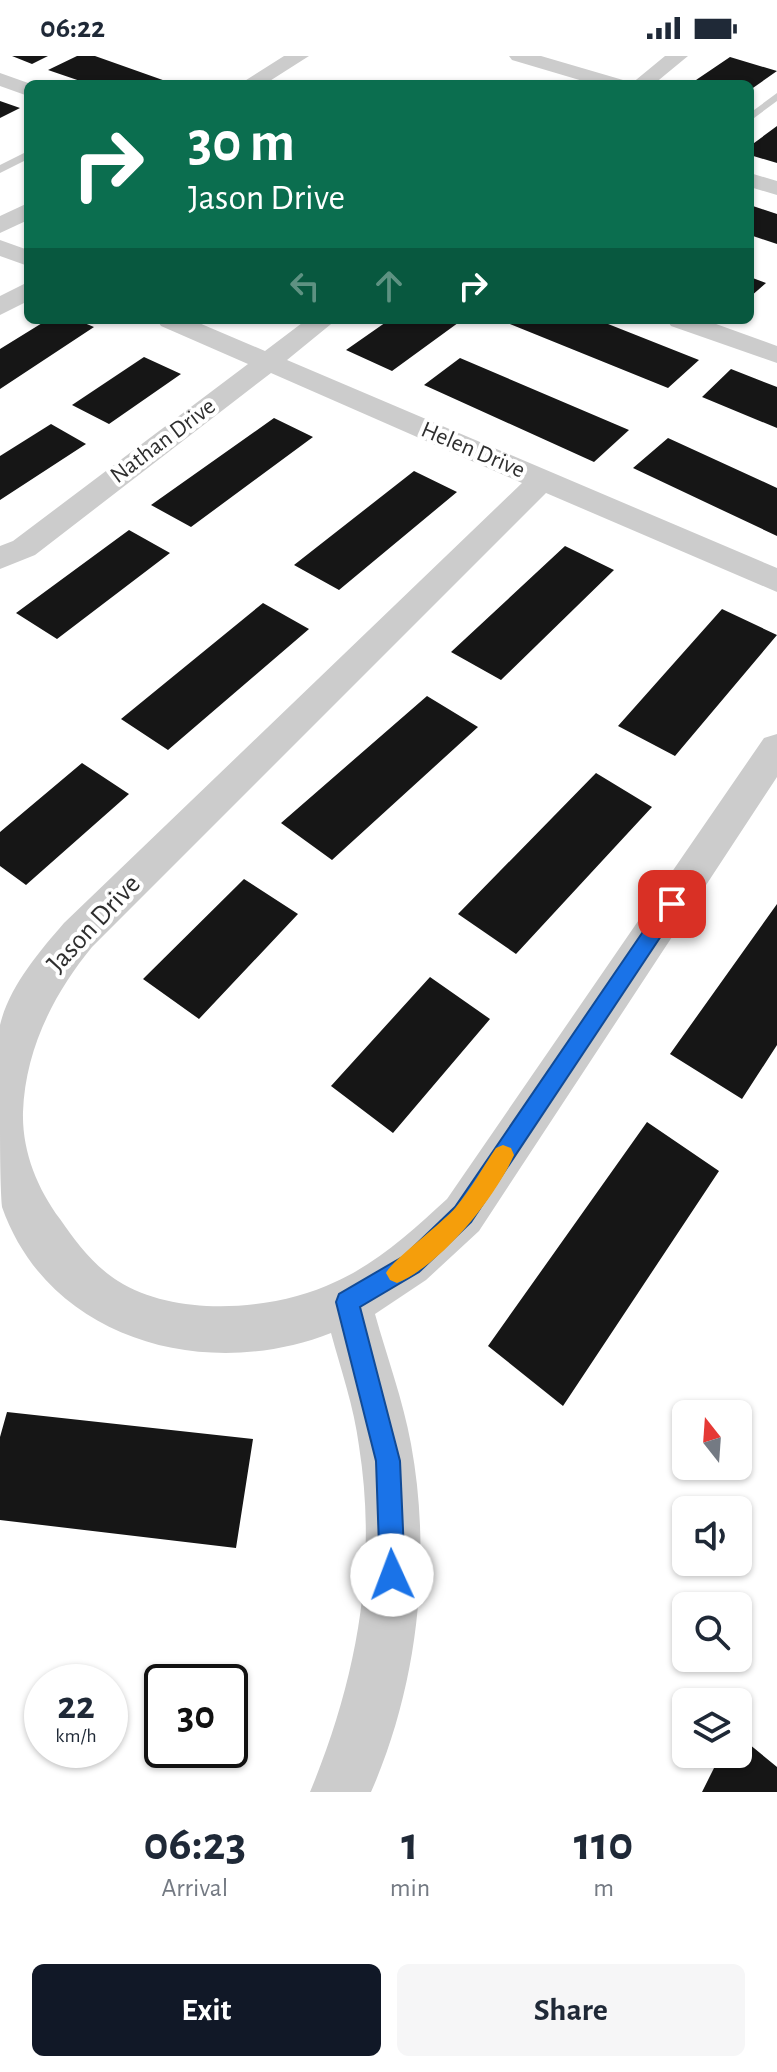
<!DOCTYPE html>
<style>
:root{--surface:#fff;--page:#f6f6f7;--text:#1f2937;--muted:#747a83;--accent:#111827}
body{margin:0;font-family:"Alegreya Sans",sans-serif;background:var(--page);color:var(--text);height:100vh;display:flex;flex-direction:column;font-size:30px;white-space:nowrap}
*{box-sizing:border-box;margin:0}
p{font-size:26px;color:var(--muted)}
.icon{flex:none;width:44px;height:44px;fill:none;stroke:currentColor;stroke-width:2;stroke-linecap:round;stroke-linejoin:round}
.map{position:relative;height:1736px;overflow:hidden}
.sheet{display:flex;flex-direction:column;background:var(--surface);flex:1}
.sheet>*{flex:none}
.banner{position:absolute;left:24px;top:24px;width:730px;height:244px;border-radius:12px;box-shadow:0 2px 6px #0004;background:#0b6e4f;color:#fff;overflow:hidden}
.needle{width:52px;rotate:343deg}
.controls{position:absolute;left:672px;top:1344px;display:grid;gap:16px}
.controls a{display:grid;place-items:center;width:80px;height:80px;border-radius:12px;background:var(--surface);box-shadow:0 2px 6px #0004;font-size:40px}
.speed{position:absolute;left:24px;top:1608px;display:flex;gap:16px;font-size:40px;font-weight:700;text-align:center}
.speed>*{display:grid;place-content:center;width:104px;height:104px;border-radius:50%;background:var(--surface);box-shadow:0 2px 6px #0004;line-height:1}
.speed small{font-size:20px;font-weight:400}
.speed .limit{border:4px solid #111;border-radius:12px;background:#fff;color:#111}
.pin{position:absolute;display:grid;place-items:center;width:68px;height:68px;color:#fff;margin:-34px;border-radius:16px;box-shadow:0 4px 12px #0006}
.me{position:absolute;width:88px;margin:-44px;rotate:358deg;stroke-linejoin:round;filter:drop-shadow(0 0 6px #0008)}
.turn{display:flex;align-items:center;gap:28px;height:168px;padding:0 32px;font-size:36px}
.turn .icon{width:104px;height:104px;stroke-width:2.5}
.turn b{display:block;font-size:56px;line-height:68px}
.lanes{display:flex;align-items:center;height:76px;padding:0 32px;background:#0003;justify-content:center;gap:40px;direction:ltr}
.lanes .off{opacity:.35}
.eta{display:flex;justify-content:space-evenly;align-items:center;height:136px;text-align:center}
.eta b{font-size:48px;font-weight:700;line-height:56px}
.primary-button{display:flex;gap:16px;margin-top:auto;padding:16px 32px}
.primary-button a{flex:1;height:92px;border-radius:12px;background:var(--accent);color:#fff;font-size:32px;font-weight:700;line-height:92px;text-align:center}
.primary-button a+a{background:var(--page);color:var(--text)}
.status{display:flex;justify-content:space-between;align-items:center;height:56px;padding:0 40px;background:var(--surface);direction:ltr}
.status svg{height:22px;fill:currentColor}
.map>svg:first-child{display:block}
</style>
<div class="status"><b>06:22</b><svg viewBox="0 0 49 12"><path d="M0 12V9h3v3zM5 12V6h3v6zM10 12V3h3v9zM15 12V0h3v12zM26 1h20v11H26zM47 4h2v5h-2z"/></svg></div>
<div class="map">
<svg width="777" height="1736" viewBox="0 0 777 1736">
<rect width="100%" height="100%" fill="#fff"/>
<path fill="#161616" d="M12 0H48L32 8Z
M77 0H95L174 28H89L48 14Z
M730 1 777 15 750 34V28H696L700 25 696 24Z
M0 45 20 52 0 62Z
M777 70V107L750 99V90Z
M750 149 777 158V188L750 179Z
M750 221 766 227 750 241Z
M47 264H77L94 271 0 333V293Z
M389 264H462L392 315 346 294Z
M500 264H598L699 304 668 332Z
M144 301 181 318 109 368 72 349Z
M460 302 629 374 594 406 424 329Z
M731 313 777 331V372L702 341Z
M274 362 313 381 191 471 151 449Z
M51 368 86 388 0 444V400Z
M668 382 777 432V480L633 412Z
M414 415 457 436 339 534 294 509Z
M129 474 170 497 57 583 16 557Z
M565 490 614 514 501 624 451 596Z
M263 547 309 573 168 694 121 663Z
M722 553 777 579 675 700 618 670Z
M427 640 478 671 332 804 281 767Z
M82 707 129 738 26 829 0 810V776Z
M596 717 652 751 516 898 458 858Z
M244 823 298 858 199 963 143 923Z
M777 848V989L742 1043 670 998Z
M430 921 490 963 393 1077 331 1030Z
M647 1066 719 1115 563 1350 488 1290Z
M7 1356 253 1383 236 1492 0 1464V1381Z
M738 1679 777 1711V1736H702L721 1698H738Z"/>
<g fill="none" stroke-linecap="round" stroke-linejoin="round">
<path fill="#ccc" fill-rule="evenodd" d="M777 37V45L750 65V57Z
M28 95V103L0 117V109Z"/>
<path fill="#ccc" fill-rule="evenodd" d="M284 0H309L265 28H240Z
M509 0H541L623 24 626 28H593L512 4Z
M665 0H688L654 28H631Z
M0 17 31 28H28V40L0 30Z
M750 117 777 125V139L750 131Z
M28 147V164L0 177V160Z
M0 184 28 194V210L0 200Z
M28 226V245L0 259V240Z
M157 264H192L265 295 306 264H336L287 304 777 512V536L546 437 92 891C54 937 25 994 23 1056 22 1095 37 1132 60 1163 75 1185 94 1210 118 1225 177 1262 274 1255 335 1226 378 1207 413 1174 447 1143L764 682 777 678V721L479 1175 426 1224 375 1258C387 1301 403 1344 411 1388 432 1502 418 1630 371 1736H310C356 1625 378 1511 359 1390 354 1351 341 1314 331 1277 207 1326 49 1285 2 1151 0 1128 0 1080 0 1054 0 1028 0 995 0 969 9 931 39 896 64 867L522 427 271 317 35 499 0 513V490L13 485 248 308 161 270Z
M667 264H705L777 290V307L671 270Z"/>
</g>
<path fill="#1a73e8" stroke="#114b97" stroke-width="2" d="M672 840 679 842V853L471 1166 419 1216 360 1251 400 1405 405 1519 401 1527 392 1531 384 1527 380 1519 376 1405 336 1246 339 1238 404 1200 455 1151 666 842Z"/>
<path fill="#f59e0b" d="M503 1089 511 1092 514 1099C495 1142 441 1209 397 1227L390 1224 386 1217C392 1204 443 1167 456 1151 471 1133 483 1111 496 1092Z"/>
<g text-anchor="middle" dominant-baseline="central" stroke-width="8" stroke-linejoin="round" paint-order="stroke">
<g font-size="24" fill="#2f2f2f" stroke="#fff">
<text transform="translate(163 385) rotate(-37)">Nathan Drive</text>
<text transform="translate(473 394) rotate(23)">Helen Drive</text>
</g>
<g font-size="28" fill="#2f2f2f" stroke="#fff">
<text transform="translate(94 868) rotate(-47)">Jason Drive</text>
</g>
</g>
</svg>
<div class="controls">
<a><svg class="needle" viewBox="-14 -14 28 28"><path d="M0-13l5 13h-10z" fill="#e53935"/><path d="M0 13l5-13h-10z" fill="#747a83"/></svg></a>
<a><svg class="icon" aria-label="sound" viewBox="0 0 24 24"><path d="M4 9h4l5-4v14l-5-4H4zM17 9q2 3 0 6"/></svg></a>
<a><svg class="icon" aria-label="search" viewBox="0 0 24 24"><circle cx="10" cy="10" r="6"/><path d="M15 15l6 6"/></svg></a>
<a><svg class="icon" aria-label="layers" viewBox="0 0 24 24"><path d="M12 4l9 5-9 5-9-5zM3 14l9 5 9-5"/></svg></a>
</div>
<div class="speed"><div>22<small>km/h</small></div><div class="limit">30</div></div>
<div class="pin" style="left:672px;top:848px;background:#d93025"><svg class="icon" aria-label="arrive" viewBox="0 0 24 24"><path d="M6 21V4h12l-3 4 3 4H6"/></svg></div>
<svg class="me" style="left:392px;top:1519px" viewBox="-20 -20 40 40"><circle r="19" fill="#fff"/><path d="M0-13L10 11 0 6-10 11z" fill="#1a73e8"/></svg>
<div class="banner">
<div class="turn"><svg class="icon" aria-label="right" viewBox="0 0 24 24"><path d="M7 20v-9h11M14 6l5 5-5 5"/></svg><div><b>30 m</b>Jason Drive</div></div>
<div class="lanes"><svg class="icon off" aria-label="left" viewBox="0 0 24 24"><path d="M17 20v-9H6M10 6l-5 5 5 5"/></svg><svg class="icon off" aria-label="ahead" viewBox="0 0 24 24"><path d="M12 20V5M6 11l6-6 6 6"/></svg><svg class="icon" aria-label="right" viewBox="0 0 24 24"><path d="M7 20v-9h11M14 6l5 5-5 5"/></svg></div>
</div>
</div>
<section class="sheet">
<div class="eta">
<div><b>06:23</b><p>Arrival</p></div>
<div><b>1</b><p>min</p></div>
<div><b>110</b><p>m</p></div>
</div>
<div class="primary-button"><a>Exit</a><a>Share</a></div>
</section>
